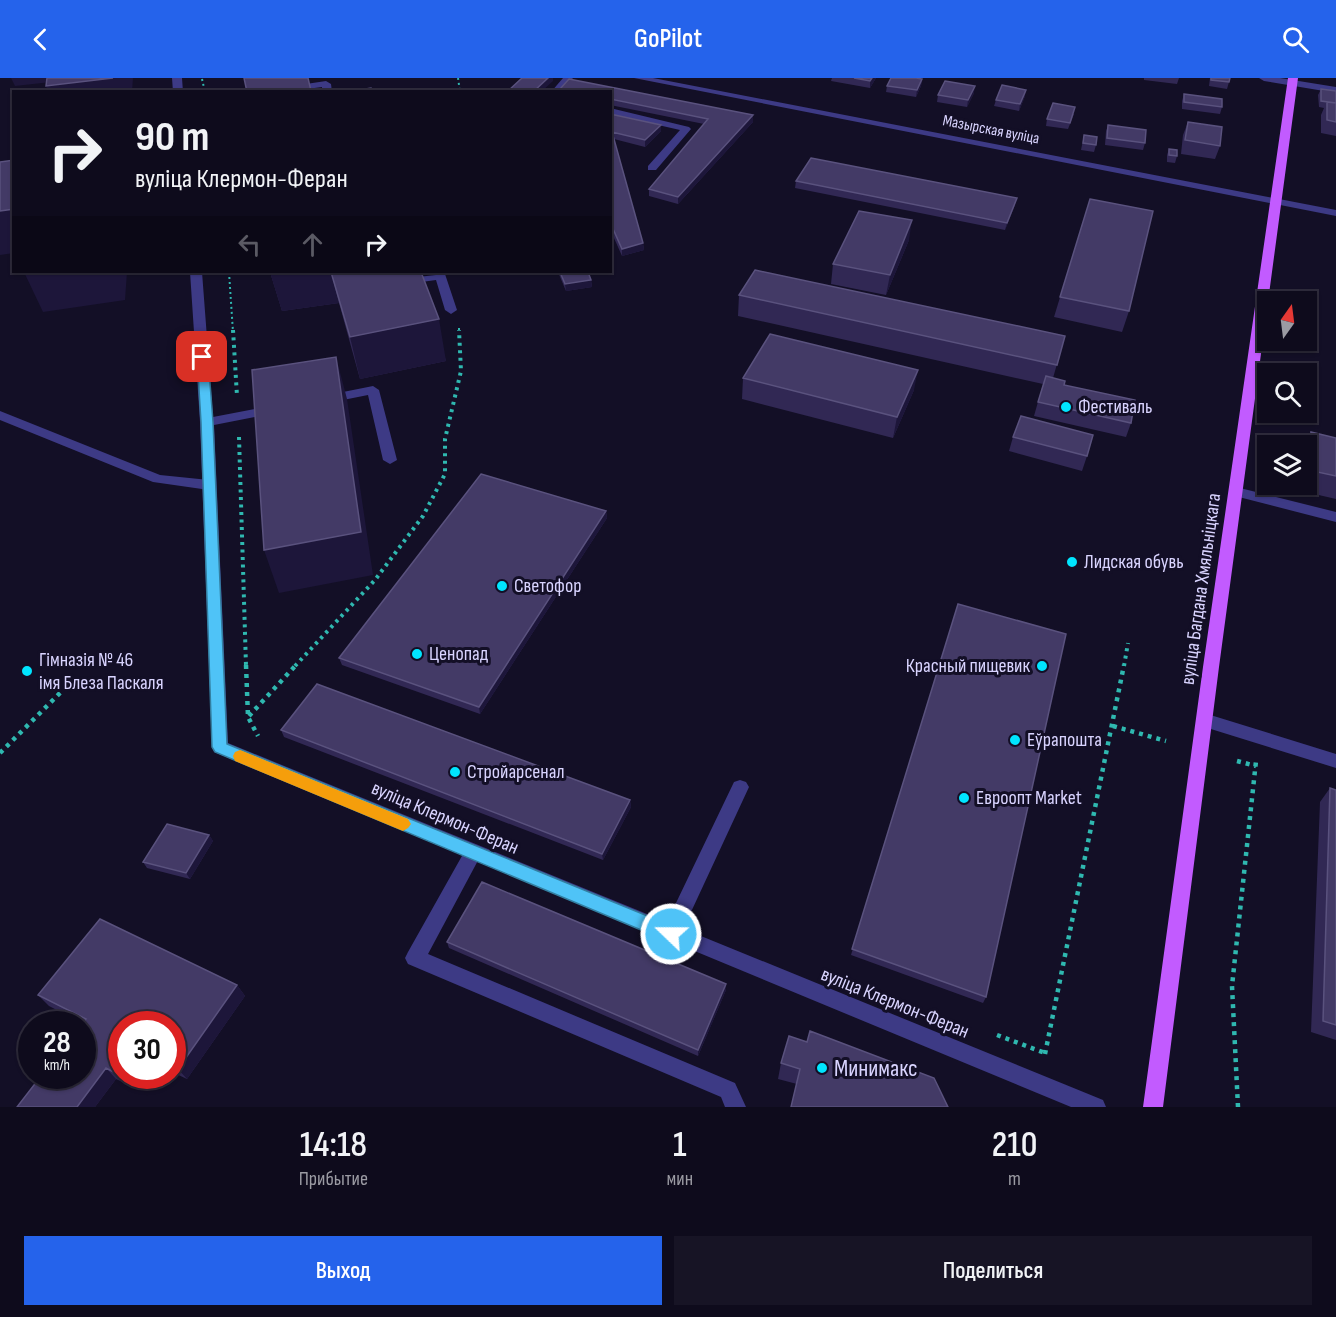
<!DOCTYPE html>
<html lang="ru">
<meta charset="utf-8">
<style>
:root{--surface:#0e0b1c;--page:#171425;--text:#f1f3f6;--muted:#9b9ba3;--line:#2e2b3b;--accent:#2563eb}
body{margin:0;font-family:"Sofia Sans Condensed",sans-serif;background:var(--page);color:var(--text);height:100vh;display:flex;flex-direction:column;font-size:22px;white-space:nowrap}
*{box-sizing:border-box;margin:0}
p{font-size:20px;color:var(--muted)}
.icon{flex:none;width:33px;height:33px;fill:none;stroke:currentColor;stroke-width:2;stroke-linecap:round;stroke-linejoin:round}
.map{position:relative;height:1029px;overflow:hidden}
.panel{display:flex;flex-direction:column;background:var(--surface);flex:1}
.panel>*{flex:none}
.banner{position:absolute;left:12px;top:12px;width:600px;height:183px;border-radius:0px;box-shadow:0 2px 4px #0004,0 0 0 2px var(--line);background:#0e0b1c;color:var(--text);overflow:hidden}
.needle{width:39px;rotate:14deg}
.controls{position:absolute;left:1257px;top:213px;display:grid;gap:12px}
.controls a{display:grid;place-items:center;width:60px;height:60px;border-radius:0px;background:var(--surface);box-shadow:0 2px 4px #0004,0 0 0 2px var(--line);font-size:30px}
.speed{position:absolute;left:18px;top:933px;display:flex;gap:12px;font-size:30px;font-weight:700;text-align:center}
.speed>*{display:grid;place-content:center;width:78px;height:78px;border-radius:50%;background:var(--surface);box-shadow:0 2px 4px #0004,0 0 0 2px var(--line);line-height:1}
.speed small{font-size:15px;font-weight:400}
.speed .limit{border:9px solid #d22;background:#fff;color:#111}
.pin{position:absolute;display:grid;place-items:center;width:51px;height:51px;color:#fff;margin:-26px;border-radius:12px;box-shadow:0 3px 9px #0006}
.me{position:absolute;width:66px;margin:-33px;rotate:292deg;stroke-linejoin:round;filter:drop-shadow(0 0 4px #0008)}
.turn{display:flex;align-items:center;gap:21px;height:126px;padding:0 24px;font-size:27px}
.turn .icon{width:78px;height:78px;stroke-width:2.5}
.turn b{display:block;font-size:42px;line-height:51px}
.lanes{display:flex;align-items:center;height:57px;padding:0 24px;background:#0003;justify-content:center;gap:30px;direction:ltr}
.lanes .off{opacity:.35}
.eta{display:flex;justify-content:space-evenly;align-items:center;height:102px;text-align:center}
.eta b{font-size:36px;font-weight:600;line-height:42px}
.cta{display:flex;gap:12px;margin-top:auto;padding:12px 24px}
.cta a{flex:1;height:69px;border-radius:0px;background:var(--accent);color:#fff;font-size:24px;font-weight:600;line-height:69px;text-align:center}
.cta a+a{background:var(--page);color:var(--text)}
header{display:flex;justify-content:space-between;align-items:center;height:78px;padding:0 24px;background:var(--accent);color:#fff;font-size:27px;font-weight:600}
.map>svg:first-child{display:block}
</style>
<header><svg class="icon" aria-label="back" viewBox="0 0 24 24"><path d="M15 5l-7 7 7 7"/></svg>GoPilot<svg class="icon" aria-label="search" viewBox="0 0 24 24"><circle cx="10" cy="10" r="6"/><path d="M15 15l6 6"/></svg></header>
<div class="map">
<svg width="1336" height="1029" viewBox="0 0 1336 1029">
<rect width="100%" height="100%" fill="#130f26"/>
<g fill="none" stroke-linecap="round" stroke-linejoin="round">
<path stroke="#2fb8b0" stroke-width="2" stroke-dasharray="2 3" stroke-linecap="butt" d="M458 0 460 14
M202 1 205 14
M229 194 233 254
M459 250V254"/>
<path stroke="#2fb8b0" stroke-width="4" stroke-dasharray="3 4.5" stroke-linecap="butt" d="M233 252 237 318
M239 359 246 588
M295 588 375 502 423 438 445 396V361L461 293 459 252
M1124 588 1128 565"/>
<path stroke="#2fb8b0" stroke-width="4.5" stroke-dasharray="4 5" stroke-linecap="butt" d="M246 587 248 639 258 658
M249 638 296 587
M1113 648 1166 663
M0 675 70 605
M1237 683 1256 688
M997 957 1045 975
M1045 976 1124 587
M1238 1029 1232 908 1256 683"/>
<path fill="#3d3a85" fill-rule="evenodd" d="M563 0H573L561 14H551Z
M326 3 331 6 332 14H322V9L285 14H252Z
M610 30 689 49 691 51 656 92H648V88L680 52 610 36Z
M377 194H387L390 202 445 196 457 232 451 236 445 232 436 202 385 209 379 206Z
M0 333 160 397 209 402 216 407 209 412 153 404 0 342Z
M1236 409 1336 434V444L1231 417 1229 414 1231 411Z
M1204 635 1336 676V690L1198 647 1196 642 1198 637Z
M740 702 746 704 749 709 678 862 671 865 664 862 662 856 664 850 734 704Z
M473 767 479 769 482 775 428 876 735 1005 746 1029H725L721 1019 408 886 405 880 408 874 467 769Z"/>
<path fill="#3d3a85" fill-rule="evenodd" d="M172 0H182L183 14H173Z
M634 0H653L1336 132V138Z
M1259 0H1280L1336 9V15L1264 3Z
M190 194H202L213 339 275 327 281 331 275 335 214 347 228 665 1103 1022 1106 1029H1071L214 674 212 669 200 344Z
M373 308 379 312 397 382 390 386 383 382 368 317 328 325 322 321 328 317Z"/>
<path fill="#c25bff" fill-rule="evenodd" d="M1288 0H1298L1219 589 1163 1029H1143L1203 589Z"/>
</g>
<path fill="#312854" d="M832 0H876L870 10 831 3Z
M1144 0H1179L1177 6 1144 2Z
M1210 0H1230L1229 4 1227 11 1209 8Z
M569 1 753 37V44L678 126 649 118V111L704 46 610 27V14H561L560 11Z
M922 1 921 8 916 19 886 14 887 8Z
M1321 11 1336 13V58L1321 55V37L1324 30 1319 29 1318 17Z
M974 15 967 29 937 24 938 17Z
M1184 16 1222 29 1220 36 1182 31V23Z
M1025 18 1019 33 994 28 996 22Z
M610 36 661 47V53L645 69 614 61 643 165 644 172 622 178 610 151Z
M1074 36 1068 51 1046 48 1047 41Z
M1188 44 1220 68 1215 81 1181 76 1183 57Z
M1108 47 1145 65 1143 72 1105 67 1106 53Z
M1084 57 1096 67 1094 74 1081 72Z
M1169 71 1177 78 1175 85 1167 84V77Z
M796 103 1015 127 1005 152 795 110Z
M1090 121 1129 233 1122 254 1054 239Z
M909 162 886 217 831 206 833 186Z
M270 194H421L446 283 360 301 339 225 282 233Z
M558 194H588L591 202 592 209 566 213Z
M739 217 1065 258 1053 300 1131 345 1126 359 1034 338 1043 306 738 238Z
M743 300 914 312 893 360 742 321Z
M1311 354 1336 360V421L1297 412 1298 406H1306V368H1303Z
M1013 359 1087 378 1082 393 1009 373Z
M606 433 607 440 480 636 342 587 339 580Z
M958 526 986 919 983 925 851 877Z
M281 652 630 722 631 729 603 782 284 659Z
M1330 710 1336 712V962L1311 954 1320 724Z
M209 757 213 763 190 801 147 790 143 784Z
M447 864 726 912 698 978 449 870Z
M237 907 245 918 187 1001 172 994V946L122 998H144L135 1010 116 1001 95 1029H17L82 945 49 928 38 917Z
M807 964 797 1006 778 1001 781 985Z"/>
<path fill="#1d163a" d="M11 0H78V1L15 8Z
M113 0H133L132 14H48L46 8Z
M548 0H553V3L541 14H533Z
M872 0H876L870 10V3Z
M922 1 921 8 916 19 917 12Z
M975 8 974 15 967 29 968 22Z
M1026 12 1025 18 1019 33 1020 26Z
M753 37V44L678 126V119Z
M661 47V53L645 69V62Z
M1017 120 1015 127 1005 152 1007 145Z
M14 131V175L0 177V133Z
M912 142 909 162 886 217 890 197Z
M643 165 644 172 622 178V171Z
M24 194H127L125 222 43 234Z
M270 194H331L339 225 282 233Z
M591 202 592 209 566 213 565 206Z
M439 241 446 283 360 301 350 259Z
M336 279 347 321 373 497 279 515 264 472Z
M918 292 914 312 893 360 897 339Z
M606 433 607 440 480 636 479 629Z
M630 722 631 729 603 782 602 776Z
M209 757 213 763 190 801 186 795Z
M726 906V912L698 978V972Z
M237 907 245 918 187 1001 178 991Z
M106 990 116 1001 95 1029H77Z
M127 998H144L135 1010 125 1000Z"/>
<path fill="#433a66" stroke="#5a527e" stroke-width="1.5" d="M47 0H113L46 8Z
M244 0H308L311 13 247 14Z
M522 0H548L533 14H507Z
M854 0H872L870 3Z
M891 0H916L922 1 917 12 887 8Z
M1211 0H1230L1229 4 1211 2Z
M569 1 753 37 678 119 649 111 708 41 610 21V14H575L560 11Z
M945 3 975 8 968 22 938 17Z
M1002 7 1026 12 1020 26 996 22Z
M371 10 372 14H347Z
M1321 11 1336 13V25L1321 23Z
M1184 16 1222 21V29L1184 24Z
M1327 24 1336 25V44L1327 42Z
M1053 25 1075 29 1070 45 1047 41Z
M610 36 661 47 645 62 612 54 643 165 622 171 610 144Z
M1188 44 1222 49 1220 68 1185 62Z
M1108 47 1146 52 1145 65 1107 60Z
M1084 57 1097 59 1096 67 1083 65Z
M1169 71 1177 72V78L1169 77Z
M811 80 1017 120 1007 145 796 103Z
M14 82V131L0 133V84Z
M1090 121 1153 133 1129 233 1060 219Z
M859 133 912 142 890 197 833 186Z
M755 192 1065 258 1057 287 739 217Z
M331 194H421L439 241 350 259Z
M560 194H588L591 202 565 206Z
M770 256 918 292 897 339 743 300Z
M336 279 361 454 264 472 252 292Z
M1046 298 1065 303 1064 307 1135 322 1131 345 1038 324Z
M1021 338 1093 357 1087 378 1013 359Z
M1311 354 1336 360V398L1308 392Z
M481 396 606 433 479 629 339 580Z
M958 526 1066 556 986 919 852 871Z
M317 606 630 722 602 776 281 652Z
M1330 710 1336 712V947L1323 943Z
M167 746 209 757 186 795 143 784Z
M482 804 726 906 698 972 447 864Z
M100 841 237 907 178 991 172 988V946H122V998H127L125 1000 106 990 77 1029H17L41 998H82V946H81L86 941 38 917Z
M810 953 934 1000 948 1029H791L800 991 781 985 789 958 807 964Z"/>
<path fill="#4fc3f7" stroke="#337fa1" stroke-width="1.5" d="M202 276 208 279 213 344 227 666 677 850 680 856 677 862 671 864 665 862 215 674 212 669 201 344 197 279Z"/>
<path fill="#f59e0b" d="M240 672 408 741 411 746 408 750 403 753 235 683 233 678 235 674Z"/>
<g fill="#00e5ff" stroke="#130f26" stroke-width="2">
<circle cx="1066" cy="329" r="6"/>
<circle cx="1072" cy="484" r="6"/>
<circle cx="502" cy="508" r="6"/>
<circle cx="417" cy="576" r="6"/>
<circle cx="1042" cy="588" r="6"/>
<circle cx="27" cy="593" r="6"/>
<circle cx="1015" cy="662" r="6"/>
<circle cx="455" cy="694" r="6"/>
<circle cx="964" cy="720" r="6"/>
<circle cx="822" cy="990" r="6"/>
</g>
<g text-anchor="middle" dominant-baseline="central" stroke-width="6" stroke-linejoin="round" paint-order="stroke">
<g font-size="16" fill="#d9d4ff" stroke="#130f26">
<text transform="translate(991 52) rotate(11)">Мазырская вуліца</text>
</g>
<g font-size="20" fill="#d9d4ff" stroke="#130f26" text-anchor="start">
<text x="1078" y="329">Фестиваль</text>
<text x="1084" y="484">Лидская обувь</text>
<text x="514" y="508">Светофор</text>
<text x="429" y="576">Ценопад</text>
<text x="39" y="582">Гімназія № 46<tspan x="39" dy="23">імя Блеза Паскаля</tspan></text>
<text x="1030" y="588" text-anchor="end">Красный пищевик</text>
<text x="1027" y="662">Еўрапошта</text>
<text x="467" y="694">Стройарсенал</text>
<text x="976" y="720">Евроопт Market</text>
</g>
<g font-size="20" fill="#d9d4ff" stroke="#130f26">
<text transform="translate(1201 511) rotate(-82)">вуліца Багдана Хмяльніцкага</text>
<text transform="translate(445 740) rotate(23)">вуліца Клермон-Феран</text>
<text transform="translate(895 925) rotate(22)">вуліца Клермон-Феран</text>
</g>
<g font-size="24" fill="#d9d4ff" stroke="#130f26" text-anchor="start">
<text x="834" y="990">Минимакс</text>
</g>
</g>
</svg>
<div class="controls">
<a><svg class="needle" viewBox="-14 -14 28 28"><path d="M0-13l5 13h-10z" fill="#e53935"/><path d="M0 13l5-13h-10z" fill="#9b9ba3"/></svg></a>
<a><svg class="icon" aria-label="search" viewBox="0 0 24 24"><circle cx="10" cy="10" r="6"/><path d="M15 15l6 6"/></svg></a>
<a><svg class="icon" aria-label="layers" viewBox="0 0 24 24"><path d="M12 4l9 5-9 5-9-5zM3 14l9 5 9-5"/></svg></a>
</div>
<div class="speed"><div>28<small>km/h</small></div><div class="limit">30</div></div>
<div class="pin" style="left:202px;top:279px;background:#d93025"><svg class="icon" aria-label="arrive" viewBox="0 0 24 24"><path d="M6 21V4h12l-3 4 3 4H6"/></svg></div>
<svg class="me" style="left:671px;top:856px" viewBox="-20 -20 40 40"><circle r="17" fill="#4fc3f7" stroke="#fff" stroke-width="3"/><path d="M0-11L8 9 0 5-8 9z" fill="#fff"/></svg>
<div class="banner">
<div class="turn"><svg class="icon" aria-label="right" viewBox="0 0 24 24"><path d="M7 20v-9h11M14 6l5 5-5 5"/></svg><div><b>90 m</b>вуліца Клермон-Феран</div></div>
<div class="lanes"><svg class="icon off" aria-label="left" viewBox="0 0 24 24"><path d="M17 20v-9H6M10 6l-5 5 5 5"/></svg><svg class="icon off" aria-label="ahead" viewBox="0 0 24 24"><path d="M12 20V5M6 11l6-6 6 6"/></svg><svg class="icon" aria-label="right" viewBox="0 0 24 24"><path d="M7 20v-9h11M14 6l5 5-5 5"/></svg></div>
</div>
</div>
<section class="panel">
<div class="eta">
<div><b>14:18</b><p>Прибытие</p></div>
<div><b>1</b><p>мин</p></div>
<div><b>210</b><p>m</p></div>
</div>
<div class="cta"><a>Выход</a><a>Поделиться</a></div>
</section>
